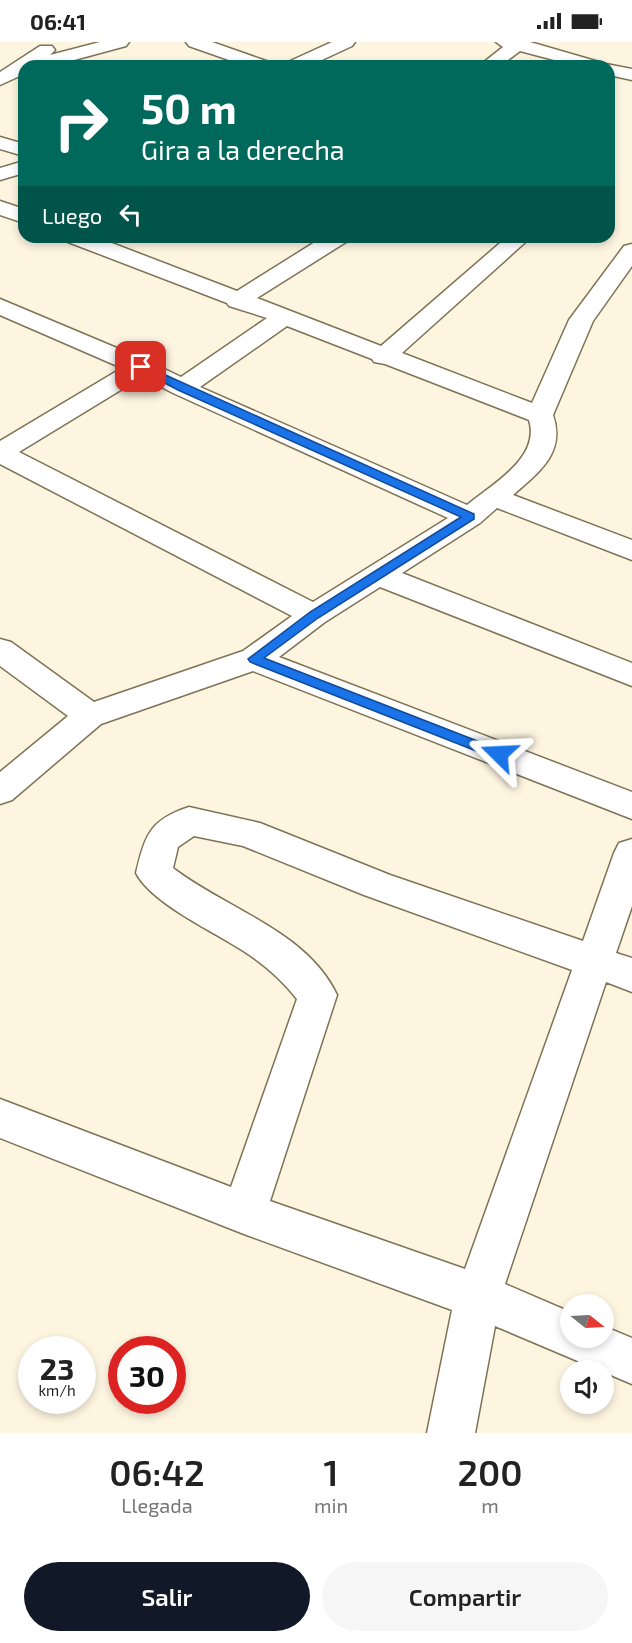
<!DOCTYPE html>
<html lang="es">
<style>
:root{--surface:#fff;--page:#f6f6f6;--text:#222;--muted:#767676;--accent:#111827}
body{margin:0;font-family:"Exo 2",sans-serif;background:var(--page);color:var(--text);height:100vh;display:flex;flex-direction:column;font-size:22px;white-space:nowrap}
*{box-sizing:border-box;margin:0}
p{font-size:20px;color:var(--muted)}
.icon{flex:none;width:33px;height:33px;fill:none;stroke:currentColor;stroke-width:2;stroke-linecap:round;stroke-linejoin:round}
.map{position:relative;height:1391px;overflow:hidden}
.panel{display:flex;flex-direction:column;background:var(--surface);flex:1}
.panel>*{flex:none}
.top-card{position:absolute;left:18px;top:18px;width:597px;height:183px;border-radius:18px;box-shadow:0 3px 9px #0003;background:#00695c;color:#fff;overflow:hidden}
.needle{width:39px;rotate:108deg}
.fabs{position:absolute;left:560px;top:1252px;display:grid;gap:12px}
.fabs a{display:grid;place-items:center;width:54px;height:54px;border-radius:50%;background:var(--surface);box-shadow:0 3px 9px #0003;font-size:30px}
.speed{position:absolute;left:18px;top:1294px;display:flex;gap:12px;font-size:30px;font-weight:700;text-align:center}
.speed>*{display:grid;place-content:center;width:78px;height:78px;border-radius:50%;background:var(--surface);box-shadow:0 3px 9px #0003;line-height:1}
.speed small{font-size:15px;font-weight:400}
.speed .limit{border:9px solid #d22;background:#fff;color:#111}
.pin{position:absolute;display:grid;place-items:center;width:51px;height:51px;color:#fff;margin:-26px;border-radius:12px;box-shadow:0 3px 9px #0006}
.me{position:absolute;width:66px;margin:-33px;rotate:291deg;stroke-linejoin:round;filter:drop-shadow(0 0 4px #0008)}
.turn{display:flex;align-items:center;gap:21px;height:126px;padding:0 24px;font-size:27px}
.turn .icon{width:78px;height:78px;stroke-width:2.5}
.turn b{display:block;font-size:42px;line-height:51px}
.then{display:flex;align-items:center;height:57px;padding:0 24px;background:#0003;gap:12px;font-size:22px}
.eta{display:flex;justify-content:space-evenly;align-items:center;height:102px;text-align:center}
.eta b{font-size:36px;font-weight:600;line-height:42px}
.primary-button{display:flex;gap:12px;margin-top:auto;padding:12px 24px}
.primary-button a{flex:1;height:69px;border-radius:36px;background:var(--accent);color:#fff;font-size:24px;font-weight:600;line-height:69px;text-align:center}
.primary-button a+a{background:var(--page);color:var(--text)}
.status{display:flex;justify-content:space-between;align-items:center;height:42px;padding:0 30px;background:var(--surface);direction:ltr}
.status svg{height:16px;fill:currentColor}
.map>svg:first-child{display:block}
</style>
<div class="status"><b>06:41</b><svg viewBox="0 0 49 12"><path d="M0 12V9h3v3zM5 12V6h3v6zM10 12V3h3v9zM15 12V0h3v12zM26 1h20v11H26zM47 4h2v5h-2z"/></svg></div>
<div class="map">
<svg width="632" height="1391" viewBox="0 0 632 1391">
<rect width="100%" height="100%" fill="#fef5e1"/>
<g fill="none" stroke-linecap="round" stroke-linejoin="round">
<g stroke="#7f7254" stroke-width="3">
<path id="minor" d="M100 0H129L126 4 52 24H24V32L0 43V30L40 4H52L55 8 50 13Z
M186 0H212L269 20 272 24H246L189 4Z
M332 0H355L352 4 309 24H285L288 20Z
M496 0H530L606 22 632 27V38L609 33V24H577L520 9 500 24H479L503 5Z
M0 95 24 102V114L0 107Z
M24 119V131L0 138V126Z
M0 159 24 167V181L0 173Z
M65 195H96L237 249 323 195H349L346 200 257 256 381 304 507 195H531L402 311 532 361 569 278 624 204 632 202V224L593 279 553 373C566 411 539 430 513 453L632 498V518L497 466 480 481 402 531 632 621V644L380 545 325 580 279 615 632 750V777L253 629 101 682 12 758 0 762V730L68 674 0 624V597L11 600 94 660 243 609 292 574 0 422V399L122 326 0 273V257L150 320 181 335 267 276 229 264 227 261 68 200ZM287 284 372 317 374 320 385 322 529 378C541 416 492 442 467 463L200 345ZM142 335 173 351 448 476 313 560 19 410Z
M189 765 260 781 390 833 583 899 614 811 619 801 632 797V864L616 911 632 916V950L606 940 505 1242 570 1270V1296H603V1284L632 1296V1342L495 1284 475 1391H427L452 1268 244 1192 0 1096V1057L231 1145 297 957C282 938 265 923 245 910 215 890 152 862 136 831 145 794 149 778 189 765ZM194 794 243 804 364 853 572 928 465 1227 270 1159 337 953C307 889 226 867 173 826L178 805Z"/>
</g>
<use href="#minor" fill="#fff" fill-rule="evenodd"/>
</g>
<path fill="#1a73e8" stroke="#114b97" stroke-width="1.5" d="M141 322 474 472V477L318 576 264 616 503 709 506 712 503 716H494L250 620 248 617 310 570 461 475 178 348 138 327V323Z"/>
</svg>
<div class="fabs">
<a><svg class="needle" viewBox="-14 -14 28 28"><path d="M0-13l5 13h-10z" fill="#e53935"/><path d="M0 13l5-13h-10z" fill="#767676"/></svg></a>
<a><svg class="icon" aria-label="sound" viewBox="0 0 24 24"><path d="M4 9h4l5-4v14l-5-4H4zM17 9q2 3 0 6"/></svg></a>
</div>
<div class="speed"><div>23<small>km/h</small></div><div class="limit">30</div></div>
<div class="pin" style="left:141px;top:325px;background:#d93025"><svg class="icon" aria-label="arrive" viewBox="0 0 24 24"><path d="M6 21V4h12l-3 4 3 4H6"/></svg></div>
<svg class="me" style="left:499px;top:712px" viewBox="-20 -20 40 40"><path d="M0-17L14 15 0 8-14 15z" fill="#1a73e8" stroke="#fff" stroke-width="4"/></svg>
<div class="top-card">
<div class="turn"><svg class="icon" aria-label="right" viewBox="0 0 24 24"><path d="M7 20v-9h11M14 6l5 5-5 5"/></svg><div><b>50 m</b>Gira a la derecha</div></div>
<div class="then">Luego<svg class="icon" aria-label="left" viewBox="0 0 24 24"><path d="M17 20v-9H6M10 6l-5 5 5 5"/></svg></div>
</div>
</div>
<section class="panel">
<div class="eta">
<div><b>06:42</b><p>Llegada</p></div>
<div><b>1</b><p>min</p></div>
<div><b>200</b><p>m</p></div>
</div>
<div class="primary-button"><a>Salir</a><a>Compartir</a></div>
</section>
